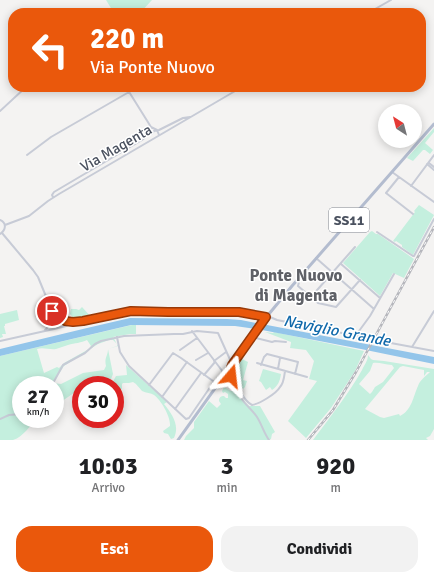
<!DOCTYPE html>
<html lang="it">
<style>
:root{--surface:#fff;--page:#f2f2f2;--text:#202124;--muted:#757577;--accent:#ea580c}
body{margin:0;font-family:Signika,sans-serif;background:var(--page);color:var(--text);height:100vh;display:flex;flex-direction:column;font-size:15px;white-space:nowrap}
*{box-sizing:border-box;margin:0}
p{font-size:13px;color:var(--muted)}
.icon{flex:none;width:22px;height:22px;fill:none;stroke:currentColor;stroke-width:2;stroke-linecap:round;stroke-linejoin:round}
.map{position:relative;height:440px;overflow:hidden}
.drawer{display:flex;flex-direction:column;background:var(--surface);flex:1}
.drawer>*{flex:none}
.hud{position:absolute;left:8px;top:8px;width:418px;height:84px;border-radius:16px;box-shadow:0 2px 10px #0003;background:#ea580c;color:#fff;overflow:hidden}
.needle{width:26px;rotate:324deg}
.controls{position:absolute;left:378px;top:104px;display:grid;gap:8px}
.controls a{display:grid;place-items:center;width:44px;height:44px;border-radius:50%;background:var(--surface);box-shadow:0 2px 10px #0003;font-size:20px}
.speed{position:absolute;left:12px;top:376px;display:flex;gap:8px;font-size:20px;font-weight:700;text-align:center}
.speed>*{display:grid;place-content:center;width:52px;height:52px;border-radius:50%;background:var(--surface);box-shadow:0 2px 10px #0003;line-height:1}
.speed small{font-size:10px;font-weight:400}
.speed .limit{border:6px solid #d22;background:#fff;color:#111}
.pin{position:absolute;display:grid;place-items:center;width:34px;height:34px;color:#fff;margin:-17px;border:2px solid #fff;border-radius:50%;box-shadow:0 1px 4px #0007}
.me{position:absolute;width:44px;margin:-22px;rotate:17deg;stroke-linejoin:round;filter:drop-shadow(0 0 3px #0008)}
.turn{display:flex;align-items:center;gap:14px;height:84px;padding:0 16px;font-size:18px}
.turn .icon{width:52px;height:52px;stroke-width:2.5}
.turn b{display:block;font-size:28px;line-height:34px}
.eta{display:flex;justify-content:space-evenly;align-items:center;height:68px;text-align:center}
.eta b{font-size:24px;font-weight:800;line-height:28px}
.cta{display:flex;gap:8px;margin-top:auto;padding:8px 16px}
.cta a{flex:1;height:46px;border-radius:16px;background:var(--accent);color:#fff;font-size:16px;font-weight:800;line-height:46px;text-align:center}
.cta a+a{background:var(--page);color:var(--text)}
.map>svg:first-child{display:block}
</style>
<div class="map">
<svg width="434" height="440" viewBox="0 0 434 440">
<rect width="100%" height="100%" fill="#f4f3f2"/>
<path fill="#c4efde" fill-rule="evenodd" d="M106 0H152L140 13H114Z
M434 128V132L425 143 433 150 430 154 425 150H423L413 161 407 158Z
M419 205 434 215 413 255 402 247V245L396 241 395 242 393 241 415 212 414 211Z
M372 231 376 234H378L414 259 404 278 393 273 380 296 343 263 370 232Z
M82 307 92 318 74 319 70 314 71 309H76L79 310Z
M17 310 19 320 5 324V326H4L6 334H2L3 337 0 338V314Z
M132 325H136V334H130L113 337 118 346 108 349 113 374 111 379 87 385H81V388L55 406V385H21V419H38C29 425 24 437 13 440 9 440 4 440 0 440V356ZM87 340 91 346 89 349 64 363 59 368 57 367 44 373 37 349C43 347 50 350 56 349 60 348 64 346 68 345 75 343 81 343 87 340ZM109 340H113L117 344V346L108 349C108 356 104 358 106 366L104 370 83 373 61 384 53 383 64 366 98 344Z
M265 332 273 333 274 332 364 351 355 371 331 408 306 438 288 421 317 381 309 379 314 361 306 350 290 348 291 343V342Z
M368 355 371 359 373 360 384 361 434 369V429L430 436 426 438 428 440H313C330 417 348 395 362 370 364 365 368 361 368 355ZM373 363C379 362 385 365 392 365L394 368 383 382 375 387 372 392 370 394 359 384 370 371ZM403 366 424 370V376L427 372H430C426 376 420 380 418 386 413 397 412 410 400 416L399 414 384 418 380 417 365 409 400 367Z
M240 358 248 362 243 380 247 381 245 387 243 389C233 374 230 376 240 358Z
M126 365 167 402 164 404C172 414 180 425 174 438L171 439 168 434 164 433 163 431 170 426C171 417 161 400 154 395 151 393 146 393 142 391 139 388 137 384 133 382L129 383H123L122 384V388L120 392H115V385H111L116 376 127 375Z
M263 369 281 374C280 381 278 386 272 390L270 387 266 390 261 382 259 381Z
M232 383H233C236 385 237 387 236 391L239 397 249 406H260L275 432 272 434 271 439 269 440H184L186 436 194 428V422L209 401 217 408 221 404 219 401C219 397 221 396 224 396L226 398H228V394L225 392 223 393 222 391 224 387 231 391H234L235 389Z"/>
<path fill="#93c5ea" d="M130 318 227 319 241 320 434 357V364L361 349 262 330 235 326 131 325 0 356V349L87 328Z"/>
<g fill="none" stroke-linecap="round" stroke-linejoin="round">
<path stroke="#c7cbd6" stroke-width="2" d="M368 13 391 0
M126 87 151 127 157 130 159 135
M0 111 26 87
M152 134 154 131 159 130 183 118 190 117
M27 155 51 137 129 92
M429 163 434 167
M427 164 434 170
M392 172 434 202
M399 177 386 193 413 214
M411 186 434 155
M53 197 52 195 54 192 142 140C147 136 150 133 151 127
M0 220C7 223 6 230 0 234
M5 225 29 216 48 201 59 194 242 87
M377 232 413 256H414L434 219
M2 233 33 270 38 277 52 311V318L51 323
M316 258 374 309
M341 264 380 298
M297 280 299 282 298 286 318 303 336 307 360 280
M311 297 355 247
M52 311 60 318 65 321 73 322 83 321 131 311 168 312H239L266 317H270L277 320 372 339
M57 327 59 324 60 318
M45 330C50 326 52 320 59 318
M192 331 223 372 232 379
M359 331 370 316 394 274
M117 337 120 352 129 366 186 419 189 418 213 383V381L181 358 173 353 149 385
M252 337 272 342 275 341 286 342
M0 341 54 329 66 326 72 323
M380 341 434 351
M412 347 434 311
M180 350 197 338
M196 360 208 353
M214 361 226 352
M257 363 307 377
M261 365 264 357 267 354 298 362 295 374
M231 368C231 371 230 372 231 375 234 383 245 402 252 405 259 404 276 394 280 387 284 383 284 377 285 371
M278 369 280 358
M204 375 215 362
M226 375 228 379 234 382
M219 384 228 379
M52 385 63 365 85 353 95 344 101 341 124 336 174 334H183L197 331 218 333 232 364
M238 388 237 390C240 401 251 408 257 417 262 425 264 433 269 440
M162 397 187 362
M175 409 201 373
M0 419 9 415 21 414"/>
<path stroke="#b3bccf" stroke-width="3" d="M178 440 264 320 292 286 434 124"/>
<g stroke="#b5b6bc" stroke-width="2.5">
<path id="rail" d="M308 440 333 410 356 372 434 227"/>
</g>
<use href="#rail" stroke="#fff" stroke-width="1" stroke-dasharray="3" stroke-linecap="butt"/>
<path stroke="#c7cbd6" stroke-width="2" d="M372 339 380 341"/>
</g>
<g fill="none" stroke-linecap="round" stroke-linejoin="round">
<g stroke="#983908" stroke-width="10">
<path id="route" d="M52 311 60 318 65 321 73 322 83 321 131 311 168 312H239L266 317 232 365 230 370 231 376"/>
</g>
<use href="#route" stroke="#ea580c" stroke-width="7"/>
</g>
<g text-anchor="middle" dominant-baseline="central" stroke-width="3" stroke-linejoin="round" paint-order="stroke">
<rect fill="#fff" stroke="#80858f" stroke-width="1" x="329" y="208" width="40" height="24" rx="3"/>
<g font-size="14" font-weight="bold" fill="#4a515f">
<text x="349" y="220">SS11</text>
</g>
<g font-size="15" fill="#4a515f" stroke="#fff">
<text transform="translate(116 148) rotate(-30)">Via Magenta</text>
</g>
<g font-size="16" font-style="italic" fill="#126aab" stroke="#fff">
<text transform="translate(337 331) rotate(11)">Naviglio Grande</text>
</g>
<g font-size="17" font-weight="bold" fill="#5f6167" stroke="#fff">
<text x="296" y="275">Ponte Nuovo<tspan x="296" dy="20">di Magenta</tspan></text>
</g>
</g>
</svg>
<div class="controls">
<a><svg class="needle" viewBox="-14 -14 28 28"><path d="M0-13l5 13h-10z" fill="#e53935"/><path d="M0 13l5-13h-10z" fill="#757577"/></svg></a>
</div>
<div class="speed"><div>27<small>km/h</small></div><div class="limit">30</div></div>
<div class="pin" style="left:52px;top:311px;background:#d93025"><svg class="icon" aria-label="arrive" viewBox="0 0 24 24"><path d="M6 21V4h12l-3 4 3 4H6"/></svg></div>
<svg class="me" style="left:231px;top:376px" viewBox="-20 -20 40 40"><path d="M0-17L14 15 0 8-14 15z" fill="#ea580c" stroke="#fff" stroke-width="4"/></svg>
<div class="hud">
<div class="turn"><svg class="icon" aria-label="left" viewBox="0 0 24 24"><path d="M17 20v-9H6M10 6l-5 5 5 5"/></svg><div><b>220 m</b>Via Ponte Nuovo</div></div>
</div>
</div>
<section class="drawer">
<div class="eta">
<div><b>10:03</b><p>Arrivo</p></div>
<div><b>3</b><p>min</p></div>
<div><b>920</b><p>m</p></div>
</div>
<div class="cta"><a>Esci</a><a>Condividi</a></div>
</section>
